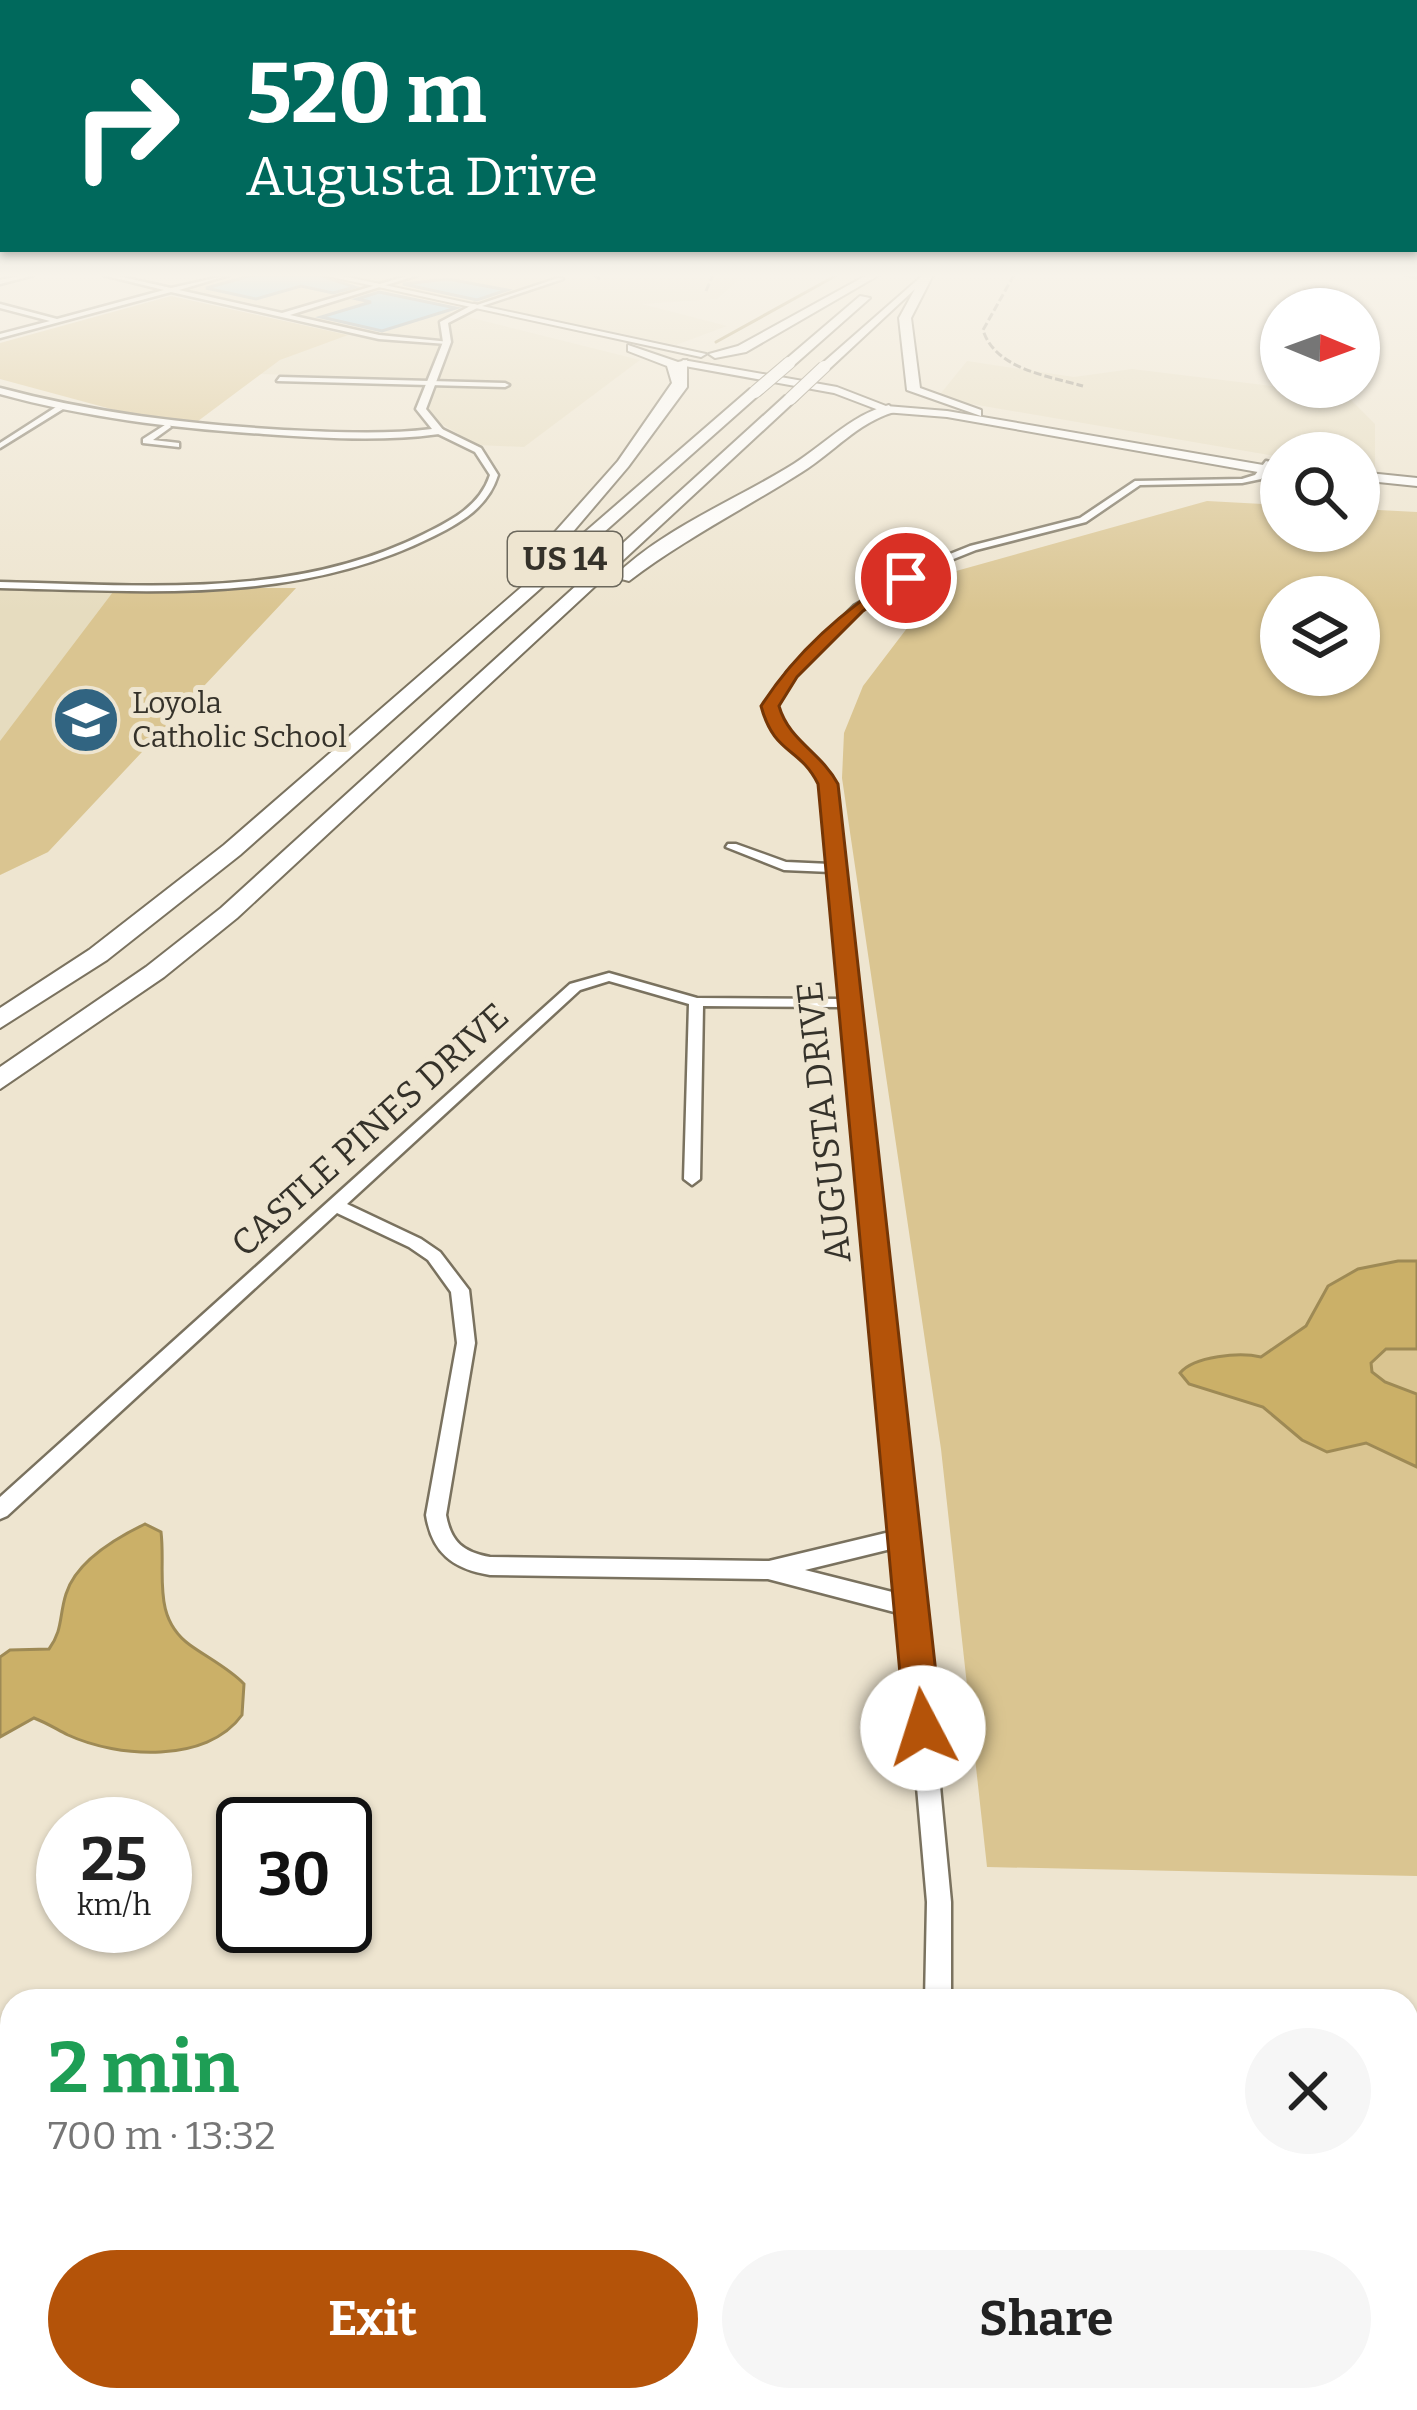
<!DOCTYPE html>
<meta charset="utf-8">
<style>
:root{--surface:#fff;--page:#f6f6f6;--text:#222;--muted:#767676;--accent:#b45309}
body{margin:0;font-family:Bitter,serif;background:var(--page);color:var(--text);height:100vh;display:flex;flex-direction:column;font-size:45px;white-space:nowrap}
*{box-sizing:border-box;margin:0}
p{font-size:39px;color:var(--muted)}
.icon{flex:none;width:66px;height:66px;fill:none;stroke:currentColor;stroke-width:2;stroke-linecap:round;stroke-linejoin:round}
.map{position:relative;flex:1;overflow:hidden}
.panel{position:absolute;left:0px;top:1989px;width:1419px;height:423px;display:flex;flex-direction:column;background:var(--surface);border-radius:36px 36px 0 0;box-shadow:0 3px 9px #0004}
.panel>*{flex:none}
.banner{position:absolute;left:0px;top:0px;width:1419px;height:252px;box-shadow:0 3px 9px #0004;background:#00695c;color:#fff;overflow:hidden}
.needle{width:78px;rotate:91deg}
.tools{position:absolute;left:1260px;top:288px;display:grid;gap:24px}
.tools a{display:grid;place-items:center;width:120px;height:120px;border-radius:50%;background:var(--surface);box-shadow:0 3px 9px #0004;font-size:60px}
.speed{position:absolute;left:36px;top:1797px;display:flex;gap:24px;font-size:60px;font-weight:700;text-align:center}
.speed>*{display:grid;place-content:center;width:156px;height:156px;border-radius:50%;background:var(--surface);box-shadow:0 3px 9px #0004;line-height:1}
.speed small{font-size:30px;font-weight:400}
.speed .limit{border:6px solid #111;border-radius:18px;background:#fff;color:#111}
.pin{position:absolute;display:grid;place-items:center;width:102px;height:102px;color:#fff;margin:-51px;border:6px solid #fff;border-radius:50%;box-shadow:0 3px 12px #0007}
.me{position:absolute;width:132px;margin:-66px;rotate:355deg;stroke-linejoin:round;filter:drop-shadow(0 0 9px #0008)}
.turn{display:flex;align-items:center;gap:42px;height:252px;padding:0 48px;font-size:54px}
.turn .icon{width:156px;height:156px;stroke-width:2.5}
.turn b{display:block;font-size:84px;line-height:102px}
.round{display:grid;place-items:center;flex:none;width:126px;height:126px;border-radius:63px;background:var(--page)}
.summary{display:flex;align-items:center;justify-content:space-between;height:204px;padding:0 48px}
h1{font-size:72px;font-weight:700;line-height:90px;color:#1e9e55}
.action{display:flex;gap:24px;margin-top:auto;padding:24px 48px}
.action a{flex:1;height:138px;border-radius:72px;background:var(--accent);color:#fff;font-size:48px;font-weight:700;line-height:138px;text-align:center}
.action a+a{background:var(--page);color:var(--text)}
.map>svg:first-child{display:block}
</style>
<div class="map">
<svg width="1417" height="2410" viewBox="0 0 1417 2410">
<rect width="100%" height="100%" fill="#eee5d0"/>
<path fill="#e6dcbf" d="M231 275H299L640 360 524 447 478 445 431 418 425 407 431 380 260 374 280 360 346 334 166 291Z
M338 275H745L717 299 642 304 727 326 676 345Z
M967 361 1074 377 1132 369 1346 395 1375 424V471L1359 468V453H1281V457L937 398Z
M0 588H296L48 852 0 875Z"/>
<path fill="#dac591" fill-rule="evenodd" d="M171 296 348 335 280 360 194 424 148 419 0 379V343Z
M1207 501 1281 505V531H1359V509L1417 512V1876L987 1867 941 1449 842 778 844 733 863 686 949 573ZM1281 597H1359V675H1281Z
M116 588H296L48 852 0 875V741Z"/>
<path fill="#cbb068" stroke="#9e8a55" stroke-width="3" d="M1398 1261H1417V1349H1386L1371 1363 1372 1372 1385 1382 1417 1394V1467L1366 1443 1327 1452 1302 1440 1263 1407 1189 1384 1180 1373C1194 1356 1240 1352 1261 1357L1306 1326 1328 1286 1358 1269Z
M145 1524 161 1532C166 1572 151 1617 190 1645 208 1658 230 1669 244 1684L242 1715C207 1764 118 1758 68 1735 56 1729 47 1723 34 1718L0 1737V1657L10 1650 49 1649C63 1630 59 1616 66 1594 76 1561 116 1538 145 1524Z"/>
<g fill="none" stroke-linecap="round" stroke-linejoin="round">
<path stroke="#9e8a55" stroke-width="3" d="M1405 275 1417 278
M716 342 837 275"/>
</g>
<path fill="#81caf6" stroke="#7f93a0" stroke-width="3" d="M253 275H319L355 287 333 293 301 286 256 299 206 288Z
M448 279 507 290 477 300 403 284Z
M379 292 456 308 382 331 321 317 371 302 357 299Z"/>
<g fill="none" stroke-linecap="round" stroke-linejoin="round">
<g stroke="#7a725f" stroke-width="5">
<path id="minor" d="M24 275H34L0 284V280Z
M103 275H113L171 288 229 275 179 290 282 313 410 275H418L290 315 379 335 450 342 447 344 379 339 171 292 0 338V334L50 321 0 308V304L57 319 164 290Z
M558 278 563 279 479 307 474 306Z
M280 377 505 383 509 385 505 387 277 381Z
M56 407 63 409 0 448V443Z
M168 423 171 427 153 440 179 443V447L143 443V439Z
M436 429H442L481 448 498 475C488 507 462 522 434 536 297 605 148 591 0 588V582C143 585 292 600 424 534 452 520 480 506 490 475L475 452 436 433Z
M1266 461 1273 463 1261 479 1242 483 1140 485 1086 522 976 550 931 568 860 610 795 676 775 706C781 742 815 755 834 784L923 1607 951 1902V2001H925L927 1902 902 1614 768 1579 490 1575C453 1569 432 1553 426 1515L457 1343 451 1292 428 1260 409 1247 337 1213 7 1516 0 1519V1497L570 984 609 973 697 998 843 999 831 872 784 870 726 847 728 844H736L786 862 830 864C828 844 828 795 819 780 803 749 771 748 765 706L787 672 854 606 925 564 970 546 1080 518 1135 481 1242 479 1255 475ZM609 981 689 1004 684 1179 692 1185 700 1179 703 1006 844 1007 894 1531 769 1561 490 1557C463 1552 451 1542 446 1515L475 1343 469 1290 440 1252 421 1239 347 1204 580 990ZM895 1548 900 1594 805 1570Z
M0 2034 12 2035V2061L0 2060Z
M1407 2168 1417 2172V2201L1407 2197Z
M671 2400H710L714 2410H675Z
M767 2400H798L794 2410H763Z"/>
</g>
<g stroke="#7a725f" stroke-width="5">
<path id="tertiary" d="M474 304 481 306 448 323 451 342 426 409 444 431 439 434C381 442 323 438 264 434 174 428 87 418 0 394V388C94 413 187 424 284 430 334 432 383 435 432 429L416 409 443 342 440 322Z"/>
</g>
<g stroke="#7a725f" stroke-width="4">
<path id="secondary" d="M323 275H338L706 354 701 357Z
M683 360 837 387 886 406 947 411 1281 468V476L947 417 884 412 834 393 679 365Z
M1359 472 1417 478V486L1359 480Z"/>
</g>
<g stroke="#7a725f" stroke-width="4">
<path id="motorway" d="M867 275H879L746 352 715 358 709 354 738 346Z
M923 275H933L911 318 920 388 981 410V416L907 390 899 318 915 289 828 370 818 367Z
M860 296 870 298 793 366H785V360Z
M628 345 678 362 687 360V387L628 467 543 567H531V559L618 461 672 383 667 366 628 351Z
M750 389 762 392 240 855 107 960 0 1028V1008L89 950 224 845Z
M785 396 797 399 237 918 164 977 0 1089V1067L146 967 221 908Z
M889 405 894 412C857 423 834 452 802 472 744 509 684 539 629 581L614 577C661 530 731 502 787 468 823 447 848 416 889 405Z"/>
</g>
<use href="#minor" fill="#fff" fill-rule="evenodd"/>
<use href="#tertiary" fill="#fff" fill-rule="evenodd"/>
<use href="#secondary" fill="#fff" fill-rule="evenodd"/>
<use href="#motorway" fill="#fff" fill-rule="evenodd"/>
<path stroke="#908a7c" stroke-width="3" stroke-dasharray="8 3" stroke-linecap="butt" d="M593 275 601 279
M1014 275 983 330C995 369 1048 376 1083 386
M706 291 713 275"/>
<g stroke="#7a725f" stroke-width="14" stroke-linecap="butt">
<path id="motorway-bridge" d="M755 392 789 363
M790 399 824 367"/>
</g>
<use href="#motorway-bridge" stroke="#fff" stroke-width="12"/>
</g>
<linearGradient id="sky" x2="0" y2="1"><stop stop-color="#9cb2b5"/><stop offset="0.45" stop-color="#f7f3ea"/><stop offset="1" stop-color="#f7f3ea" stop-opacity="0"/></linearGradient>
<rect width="1417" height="612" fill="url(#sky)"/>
<path fill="#b45309" stroke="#753606" stroke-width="3" d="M900 575 913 578 863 611 797 677 779 706C789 741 821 752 838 784L942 1728 936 1741 923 1746 910 1741 905 1728 818 784C799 746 774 755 761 706 797 650 844 609 900 575Z"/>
<defs>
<g id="school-disc" transform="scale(3.45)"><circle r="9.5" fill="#316481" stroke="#eee5d0"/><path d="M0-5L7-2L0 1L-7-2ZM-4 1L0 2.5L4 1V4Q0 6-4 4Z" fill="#fff"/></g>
</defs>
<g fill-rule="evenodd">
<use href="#school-disc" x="86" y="720"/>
</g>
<g text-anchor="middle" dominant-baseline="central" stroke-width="10" stroke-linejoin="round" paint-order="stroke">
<g font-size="30" fill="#35322a" stroke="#eee5d0" text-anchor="start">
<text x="132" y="703">Loyola<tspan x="132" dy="34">Catholic School</tspan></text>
</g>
<rect fill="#eee5d0" stroke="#6c685c" stroke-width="3" x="508" y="532" width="114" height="54" rx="9"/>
<g font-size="33" font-weight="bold" fill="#35322a">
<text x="565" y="559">US 14</text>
</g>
<g font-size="36" fill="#35322a" stroke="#eee5d0">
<text transform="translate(824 1122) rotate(-96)">AUGUSTA DRIVE</text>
<text transform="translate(370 1130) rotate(-42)">CASTLE PINES DRIVE</text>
</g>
</g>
</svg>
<div class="tools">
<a><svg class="needle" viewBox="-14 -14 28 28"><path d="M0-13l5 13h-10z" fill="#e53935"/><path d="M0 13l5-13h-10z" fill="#767676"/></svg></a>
<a><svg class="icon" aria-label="search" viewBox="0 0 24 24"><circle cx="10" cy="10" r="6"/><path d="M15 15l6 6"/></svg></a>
<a><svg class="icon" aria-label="layers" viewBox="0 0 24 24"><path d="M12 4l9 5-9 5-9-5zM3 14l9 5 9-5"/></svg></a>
</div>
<div class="speed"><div>25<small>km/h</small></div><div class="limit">30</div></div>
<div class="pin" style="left:906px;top:578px;background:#d93025"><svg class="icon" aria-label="arrive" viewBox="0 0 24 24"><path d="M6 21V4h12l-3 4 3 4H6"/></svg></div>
<svg class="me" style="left:923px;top:1728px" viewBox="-20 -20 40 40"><circle r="19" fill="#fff"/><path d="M0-13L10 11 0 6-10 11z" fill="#b45309"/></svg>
<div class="banner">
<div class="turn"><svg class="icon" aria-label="right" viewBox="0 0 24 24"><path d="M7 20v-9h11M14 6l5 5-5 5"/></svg><div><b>520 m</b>Augusta Drive</div></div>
</div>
<section class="panel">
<div class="summary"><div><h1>2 min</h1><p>700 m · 13:32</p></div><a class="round"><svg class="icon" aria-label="close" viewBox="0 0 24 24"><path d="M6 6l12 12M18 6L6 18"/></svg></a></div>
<div class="action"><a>Exit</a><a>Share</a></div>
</section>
</div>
